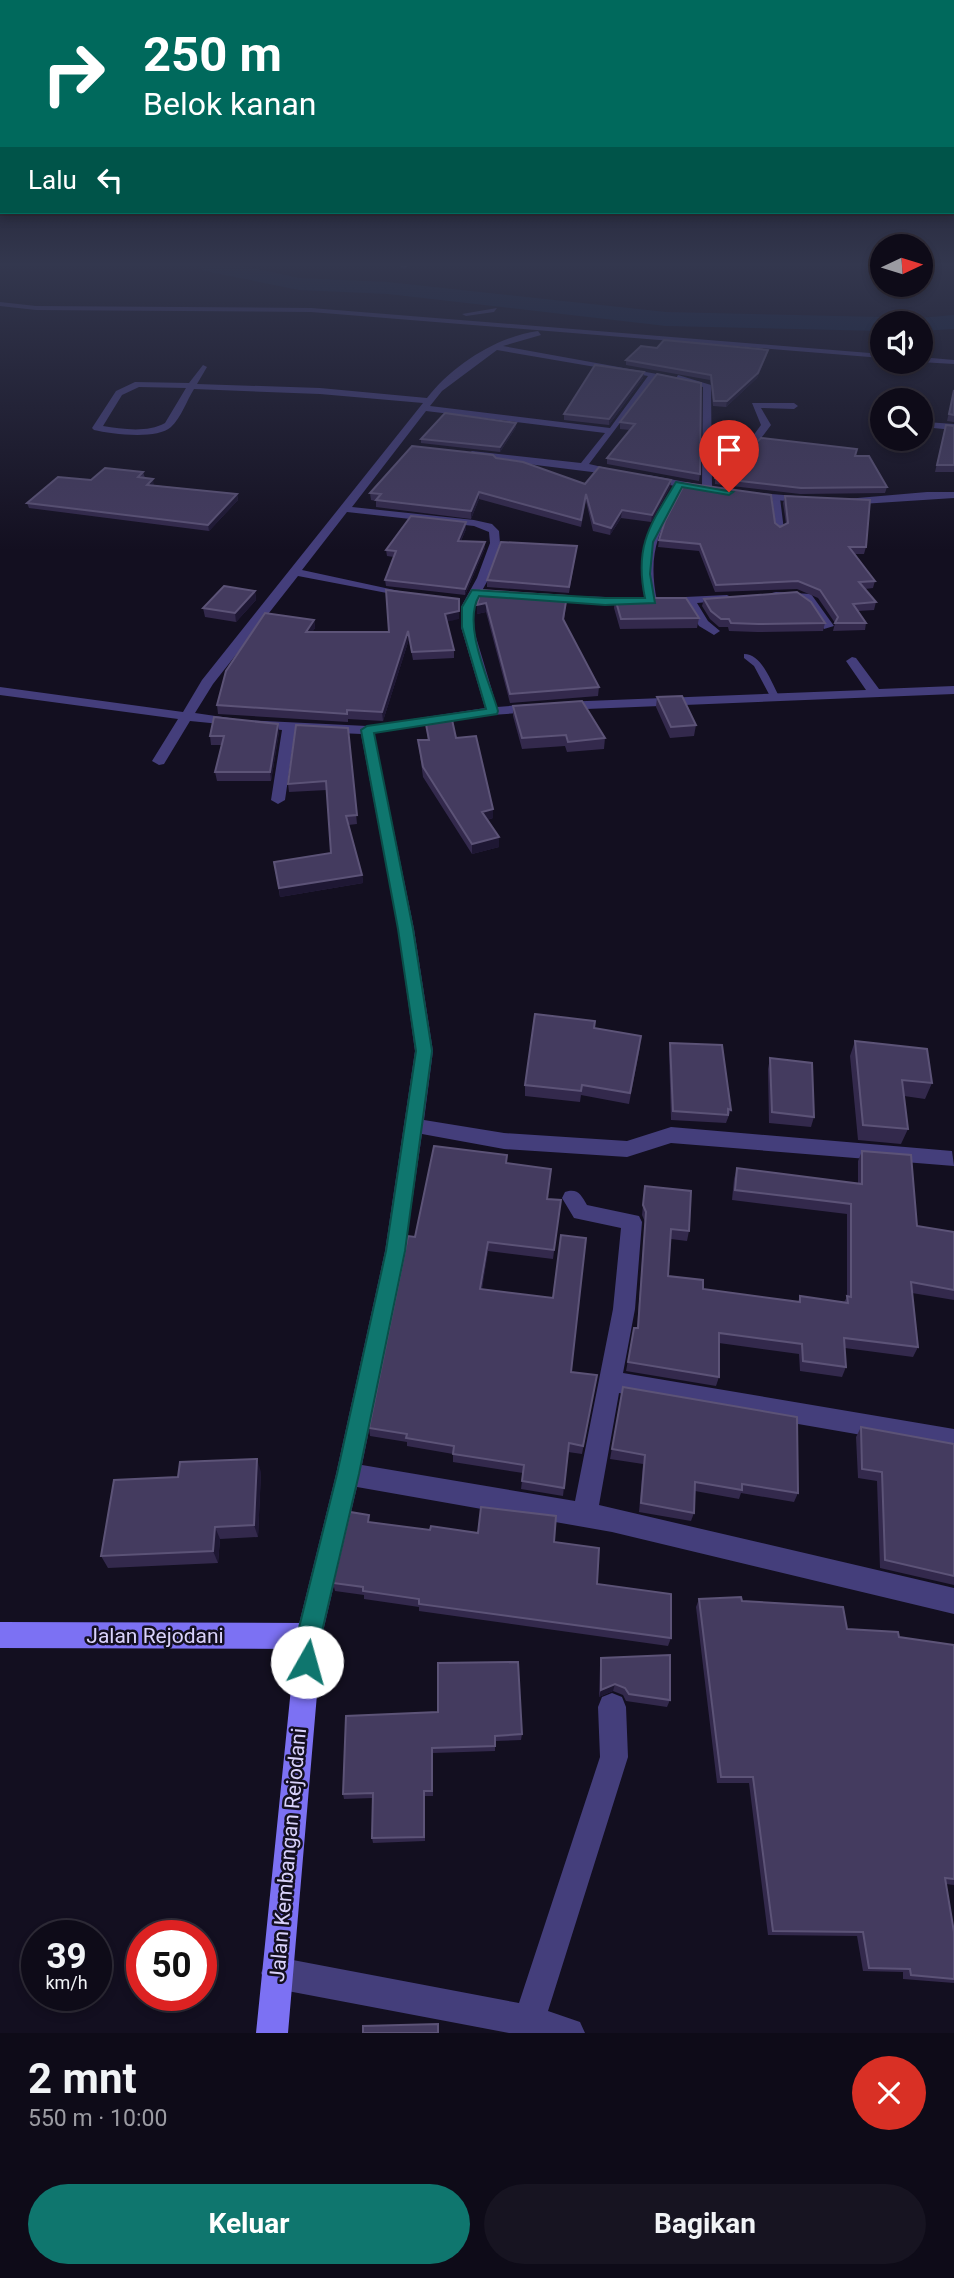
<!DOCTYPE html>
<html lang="id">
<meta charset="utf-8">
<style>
:root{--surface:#0e0b18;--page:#171421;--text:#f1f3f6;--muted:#9b9ba2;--line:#2e2b37;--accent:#0f766e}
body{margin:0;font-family:Roboto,sans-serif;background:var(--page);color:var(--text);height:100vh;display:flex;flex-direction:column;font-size:26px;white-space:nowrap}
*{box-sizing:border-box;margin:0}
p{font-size:23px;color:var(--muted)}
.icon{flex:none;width:38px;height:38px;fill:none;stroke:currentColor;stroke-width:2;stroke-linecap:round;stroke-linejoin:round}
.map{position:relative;height:2033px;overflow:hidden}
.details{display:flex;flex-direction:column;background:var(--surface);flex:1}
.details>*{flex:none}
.guide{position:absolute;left:0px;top:0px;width:956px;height:214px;box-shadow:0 4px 10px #0003,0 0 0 2px var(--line);background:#00695c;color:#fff;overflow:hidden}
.needle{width:46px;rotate:86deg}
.buttons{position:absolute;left:870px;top:234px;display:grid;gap:14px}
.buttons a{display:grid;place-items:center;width:63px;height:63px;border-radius:50%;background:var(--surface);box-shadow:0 4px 10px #0003,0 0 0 2px var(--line);font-size:35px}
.speed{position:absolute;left:21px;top:1920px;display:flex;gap:14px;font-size:35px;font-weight:700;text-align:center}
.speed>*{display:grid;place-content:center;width:91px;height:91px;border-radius:50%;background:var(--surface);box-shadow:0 4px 10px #0003,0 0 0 2px var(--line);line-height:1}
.speed small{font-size:18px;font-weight:400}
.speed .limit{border:10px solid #d22;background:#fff;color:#111}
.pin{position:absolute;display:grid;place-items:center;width:60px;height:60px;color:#fff;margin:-72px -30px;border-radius:50% 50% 50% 0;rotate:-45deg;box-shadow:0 0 7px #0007}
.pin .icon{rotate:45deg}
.me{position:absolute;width:77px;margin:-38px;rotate:7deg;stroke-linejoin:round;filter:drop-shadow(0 0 5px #0008)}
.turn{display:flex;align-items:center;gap:24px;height:147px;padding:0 28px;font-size:32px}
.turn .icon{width:91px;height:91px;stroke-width:2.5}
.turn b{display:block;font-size:49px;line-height:60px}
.then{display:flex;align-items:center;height:66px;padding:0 28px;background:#0003;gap:14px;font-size:26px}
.round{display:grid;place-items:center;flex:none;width:74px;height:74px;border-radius:37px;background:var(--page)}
.headline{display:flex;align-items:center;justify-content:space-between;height:119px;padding:0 28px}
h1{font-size:42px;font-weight:700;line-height:52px}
.button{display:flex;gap:14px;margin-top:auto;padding:14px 28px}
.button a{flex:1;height:80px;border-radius:42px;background:var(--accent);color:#fff;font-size:28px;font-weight:700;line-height:80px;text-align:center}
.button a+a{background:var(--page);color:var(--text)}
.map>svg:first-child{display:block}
</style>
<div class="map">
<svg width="954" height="2033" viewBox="0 0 954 2033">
<rect width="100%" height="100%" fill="#130f20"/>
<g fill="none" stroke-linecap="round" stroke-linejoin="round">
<path fill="#112141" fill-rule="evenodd" d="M200 266H243L299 278 388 282 666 312 882 317 890 319 893 324H882V331L666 326 388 294 299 290 210 272 203 270Z
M954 315V329L920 331V324H905L908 319Z"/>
<path fill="#443e7b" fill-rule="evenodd" d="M776 496 780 498 784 530 780 532 776 530 772 498Z
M744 654C762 654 771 682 779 696L777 698H771L754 666 744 658Z"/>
<path fill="#443e7b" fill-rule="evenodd" d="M408 266 404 269 401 267V266Z
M0 302 36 306 311 308 882 354V358L311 312 36 310 0 306Z
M497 308 494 312 466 316 462 314Z
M538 331 541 335 503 346 657 374 589 464 624 472V476L472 457 467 454 472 451 581 463 605 433 426 411 352 507 474 520 492 524 499 531 500 543 489 578 473 607V627L497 707 534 704 541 708 534 712 492 715 374 733 414 929 433 1051 424 1120 504 1133 627 1141 671 1127 952 1151 954 1166 671 1143 627 1157 504 1149 422 1134 405 1251 362 1465 575 1501 613 1309 621 1228 574 1218 562 1198 565 1192C578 1188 581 1195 587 1205L639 1216 642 1222 635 1309 623 1373 954 1429V1451L619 1393 599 1505 954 1588V1614L612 1532 357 1487 322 1636 318 1645 309 1649 300 1645 296 1636 336 1474 385 1251 415 1051 398 929 361 734 295 731 285 800 278 804 271 800 282 730 190 721 164 764 159 765 152 761 178 719 0 695V687L183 712 202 680 423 403 320 394 194 389C187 400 181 418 171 427 157 440 111 434 94 430L92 428 116 391 135 382 189 383 203 365 207 367 197 384 320 388 427 398C453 365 496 337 538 331ZM497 350 648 376 610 428 430 406 442 391ZM139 387 186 388 165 423C147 433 122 429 103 426L122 395ZM347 512 474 526 489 532 490 543 477 578 461 607V627L485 708 367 726 243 720 195 713 213 684 298 576 413 598V594L302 570Z
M920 357 954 360V364L920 362Z
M678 375 711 385 712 489 707 492 683 488C659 530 647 552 657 601L651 604 645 601C636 551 649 528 674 486L643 478 648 475 702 485 703 387 675 380Z
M752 403H794L798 406 794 409 761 408 771 425 756 445 729 444V440H750L761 425Z
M926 422 954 424V430L923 427 921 425Z
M748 492 808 497 813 500 808 503 744 497 743 495Z
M927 492H954V498L846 505 841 502 846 499Z
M776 592 811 594 834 626 824 629 804 599 772 597V593Z
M546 595 636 598 642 601 636 604 542 600 540 598Z
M727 595 733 598 731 600 697 603 708 621 720 631 714 635 699 626 686 603 664 604 658 601 664 598Z
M852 657 856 658 879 689 954 686V694L562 710 555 706 562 702 866 690 846 661Z
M612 1693 622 1697 626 1707 628 1757 548 2011 580 2022 585 2033H509L277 1989 266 1984 261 1973 266 1962 277 1957 519 2003 600 1757 598 1707 602 1697Z"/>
<path fill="#7c71f3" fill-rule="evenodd" d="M0 1622 309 1623 318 1627 322 1636 288 2033H256L295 1649 0 1648Z"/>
</g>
<path fill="#33294c" d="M657 348 767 355 757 378 726 407 713 406 710 380 626 365V360Z
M644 372 643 378 609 425 564 420V414Z
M657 374 700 474 699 481 607 464V458L630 430 620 429V422Z
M954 390V422L947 421Z
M516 423V427L500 452 421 443V439Z
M954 426V472H935L944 432Z
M715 439 855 456 887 487 885 493 800 494 715 484Z
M496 458 585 484 671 480 670 487 651 522 621 518 610 535 593 531 586 501 581 527 479 499 471 519 376 507V501L371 500 370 493Z
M143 472 145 478 153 479V485L237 494 238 500 209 531 29 508 27 503 91 480Z
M785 496 866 547 864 554H855L875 581 873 588 865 589 876 602 874 610 858 611 866 623 865 630 833 631 835 623 818 598 797 589 715 592 699 551 658 547 659 540 775 523 780 527 786 524 783 503Z
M466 529 461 541 485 542V548L465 595 386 586 385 580 394 557 387 556 386 550Z
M576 552 569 593 487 587V580Z
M255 591 256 600 236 622 205 617 203 608Z
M567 596 564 621 599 687 598 696 510 703 486 612 477 614V605Z
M615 598 699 618 697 628 620 629 614 608Z
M704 599 825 623 823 631 757 632 729 631 728 627H719L710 619 702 606Z
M459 619 447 621 454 650V658L413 660 409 639 383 721 348 719V722L218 714 217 705 314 620 315 628 312 632H389Z
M657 697 696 725 694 736 670 738 656 707Z
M513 706 605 738 604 749 567 752 565 746 522 749 513 716Z
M425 719 456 738 493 818 487 820 499 837V847L472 854 423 777 418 740H428Z
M348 728 357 824 348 825 362 875 363 883 280 897 274 862 331 853 327 790 289 792 288 784Z
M279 732 271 781H217L215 772 222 745H211L210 736Z
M594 1028 640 1047 629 1104 581 1095 580 1102 525 1096V1085Z
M855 1041 932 1083 925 1099 904 1096 908 1129 901 1144 858 1140 850 1056Z
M670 1043 731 1110 726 1123 671 1120 669 1052Z
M770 1058 814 1117 811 1127 769 1123 768 1069Z
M862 1151 917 1226 954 1232V1300L912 1293 918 1347 913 1357 845 1348 846 1367 842 1377 800 1371 799 1354 719 1343V1377L716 1386 626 1371 634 1328H637L645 1222 642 1215 645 1186 689 1231 687 1241 671 1239 668 1276 703 1289 798 1302 800 1296 844 1302 847 1297V1214L732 1200 734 1179 737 1168 858 1184V1161Z
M507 1163 548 1199 561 1200 553 1259 488 1251 482 1289 571 1372 597 1375 582 1454 568 1452 563 1496 521 1489 523 1473 453 1462V1454L407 1446V1442L370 1436 369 1428 415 1237Z
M623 1387 798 1493 794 1502 741 1493 739 1499 695 1491 694 1513 691 1521 639 1512 643 1464 610 1459Z
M861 1427 954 1444V1585L880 1568 877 1481 858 1478 856 1437Z
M261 1472 258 1537 220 1539 218 1563 108 1568 101 1556 178 1477Z
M371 1522 430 1530 478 1533 554 1542 597 1584 671 1638 668 1646 419 1611V1607L364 1599V1595L335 1591 333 1583Z
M699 1599 742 1601 847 1629 954 1645V1885L946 1884 954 1932V1983L903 1979V1972L863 1971 857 1936 768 1935 749 1783H717L696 1607Z
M601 1658 670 1700 667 1707 626 1701 623 1695 613 1691 599 1697 600 1665Z
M346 1716 522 1734 521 1740 495 1741V1751L433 1753V1796H425V1841L373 1843 372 1838 373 1798 344 1799 343 1794Z"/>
<path fill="#1e1733" d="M768 350 767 355 757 378 726 407 727 401Z
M644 372 643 378 609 425V419Z
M516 423V427L500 452V447Z
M153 479 154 485 148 490 147 485Z
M671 480 670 487 651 522 652 515Z
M479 492V499L471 519V511Z
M237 494 238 500 209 531 208 525Z
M622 510 621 518 610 535 611 528Z
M466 522V529L458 547V541Z
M485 542V548L465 595V589Z
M255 591 256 600 236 622 235 613Z
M459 599V619L446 622 445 614Z
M486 603V612L477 614V605Z
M314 620 315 628 307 640 306 632Z
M408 631 409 639 383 721 382 712Z
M278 724 279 732 271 781 270 772Z
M493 809V818L482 821V812Z
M499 837V847L472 854V844Z
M362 875 363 883 280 897 279 888Z
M488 1242V1251L480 1298V1289Z
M257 1459 261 1472 258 1537 254 1525Z
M215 1527 220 1539 218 1563 213 1551Z
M615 1684 613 1691 599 1697 601 1690Z"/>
<path fill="#443b5f" stroke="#5c5377" stroke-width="2" d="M664 340 768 350 758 373 727 401H714L711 375 626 360 641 346 657 348Z
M595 365 644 372 609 419 564 414Z
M657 374 701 383 700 474 607 458 635 424 620 422Z
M954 390V415L949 414Z
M445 413 516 423 500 447 421 439Z
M946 425 954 426V465H937Z
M761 438 857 449 855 456H869L887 487 801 488 715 478V439L757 442Z
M412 446 493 455 496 458 523 462 585 484 599 467 671 480 652 515 622 510 611 528 594 523 586 494 581 520 479 492 471 511 376 500 381 494 370 493Z
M105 468 143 472 138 477 153 479 147 485 237 494 208 525 27 503 58 477 91 480Z
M685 483 771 495 775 523 780 527 788 523 785 496 870 500 866 547H849L875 581 859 582 876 602 853 604 866 623H835L838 617 820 590 798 581 716 585 700 544 659 540 665 521Z
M411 516 466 522 458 541 485 542 465 589 385 580 396 551 386 550Z
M501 542 577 546 569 587 487 580Z
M224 586 255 591 235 613 203 608Z
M386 590 459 599V611L445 614 454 650 412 652 408 631 382 712 347 710V714L217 705 226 671 265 613 314 620 306 632H389Z
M481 590 567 596 563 619 599 687 510 694 486 603 477 605Z
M797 592 811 602 825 623 758 624 731 623 729 619H721L711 611 704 599Z
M615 598H686L699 618 621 619Z
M682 696 696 725 671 727 657 697Z
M582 701 605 738 568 742 566 735 522 738 513 706Z
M451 715 456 738 476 736 493 809 482 812 499 837 472 844 423 767 418 740H429L425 719Z
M214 717 278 724 270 772H215L224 736H210Z
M296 725 348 728 357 815 346 816 362 875 279 888 274 862 331 853 326 781 288 784Z
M535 1014 595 1021 594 1028 641 1036 630 1093 582 1085 581 1091 525 1085Z
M855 1041 927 1049 932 1083 902 1080 908 1129 863 1125Z
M670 1043 722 1045 731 1110 728 1109V1115L673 1111Z
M770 1058 812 1063 814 1117 772 1112Z
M434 1146 507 1155 506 1163 551 1169 547 1199 561 1200 554 1250 488 1242 480 1289 553 1298 561 1235 586 1238 571 1372 597 1375 583 1446 569 1443 564 1488 522 1481 524 1465 453 1454 454 1446 406 1438 407 1434 369 1428 408 1236 415 1237Z
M862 1151 911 1155 917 1226 954 1232V1290L911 1282 918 1347 844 1338 846 1367 803 1361 802 1344 719 1333V1377L628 1362 634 1328H638L646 1212 643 1205 645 1186 691 1191 689 1231 671 1229 668 1276 703 1280V1289L800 1302V1296L848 1303 847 1296 851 1297V1204L735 1190 737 1168 862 1184Z
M623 1387 797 1417 798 1493 742 1484V1490L695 1482 694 1513 641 1503 645 1455 612 1449Z
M861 1427 954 1444V1576L885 1560 882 1472 862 1469Z
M257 1459 254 1525 215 1527 213 1551 101 1556 114 1480 178 1477 180 1462Z
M481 1507 556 1516 554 1542 599 1548 597 1584 671 1594V1638L419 1604V1599L363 1591V1587L333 1583 350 1512 369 1515 368 1522 430 1530 431 1526 478 1533Z
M741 1597 742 1601 843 1607 847 1629 898 1632 899 1637 954 1645V1879L945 1878 954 1932V1979L911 1975 910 1969 869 1968 863 1932 773 1931 753 1777H721L699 1599Z
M670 1655V1700L629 1694 625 1688 615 1684 601 1690V1658Z
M518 1662 522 1734 495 1736V1746L432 1748V1791H424V1837L372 1838 373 1793 343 1794 346 1716 438 1712V1663Z
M438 2024V2033H363V2026Z"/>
<linearGradient id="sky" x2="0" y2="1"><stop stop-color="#0a0812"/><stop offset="0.48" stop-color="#33374e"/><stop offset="1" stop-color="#33374e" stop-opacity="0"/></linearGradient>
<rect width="954" height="551" fill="url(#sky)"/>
<path fill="#0f766e" stroke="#0a4d48" stroke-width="2" d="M676 482 733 492 729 495 682 487 653 542 650 574 655 603 605 605 479 596C462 625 489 680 498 711L497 714 374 733 413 929 432 1051 405 1251 359 1474 321 1636 316 1670 307 1674 298 1670 295 1662 297 1636 337 1474 386 1251 416 1051 398 929 361 730 367 726 486 709 462 627V607L472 590 605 598H645C634 546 650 525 676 482Z"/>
<g text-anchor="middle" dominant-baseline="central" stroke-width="5" stroke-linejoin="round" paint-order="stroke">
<g font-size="21" fill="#d9d2fb" stroke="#130f20">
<text x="155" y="1636">Jalan Rejodani</text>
<text transform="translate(288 1855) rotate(-85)">Jalan Kembangan Rejodani</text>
</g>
</g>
</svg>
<div class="buttons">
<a><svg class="needle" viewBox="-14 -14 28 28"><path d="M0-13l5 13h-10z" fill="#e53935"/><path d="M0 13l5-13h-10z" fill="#9b9ba2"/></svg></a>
<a><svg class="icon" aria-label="sound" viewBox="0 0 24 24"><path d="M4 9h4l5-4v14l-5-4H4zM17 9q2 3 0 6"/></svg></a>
<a><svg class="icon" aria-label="search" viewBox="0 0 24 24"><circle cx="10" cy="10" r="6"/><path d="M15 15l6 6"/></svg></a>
</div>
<div class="speed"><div>39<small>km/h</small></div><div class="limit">50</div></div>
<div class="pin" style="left:729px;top:492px;background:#d93025"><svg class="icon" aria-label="arrive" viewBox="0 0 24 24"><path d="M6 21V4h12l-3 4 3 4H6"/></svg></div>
<svg class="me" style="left:307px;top:1662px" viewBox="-20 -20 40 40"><circle r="19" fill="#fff"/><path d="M0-13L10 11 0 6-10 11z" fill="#0f766e"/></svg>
<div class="guide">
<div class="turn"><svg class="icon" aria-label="right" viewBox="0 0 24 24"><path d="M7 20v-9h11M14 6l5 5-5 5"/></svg><div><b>250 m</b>Belok kanan</div></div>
<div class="then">Lalu<svg class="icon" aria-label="left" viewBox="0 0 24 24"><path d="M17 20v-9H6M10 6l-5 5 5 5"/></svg></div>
</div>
</div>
<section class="details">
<div class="headline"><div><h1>2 mnt</h1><p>550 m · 10:00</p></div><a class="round" style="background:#d93025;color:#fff"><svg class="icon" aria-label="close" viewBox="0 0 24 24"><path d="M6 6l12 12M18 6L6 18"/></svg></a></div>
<div class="button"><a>Keluar</a><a>Bagikan</a></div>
</section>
